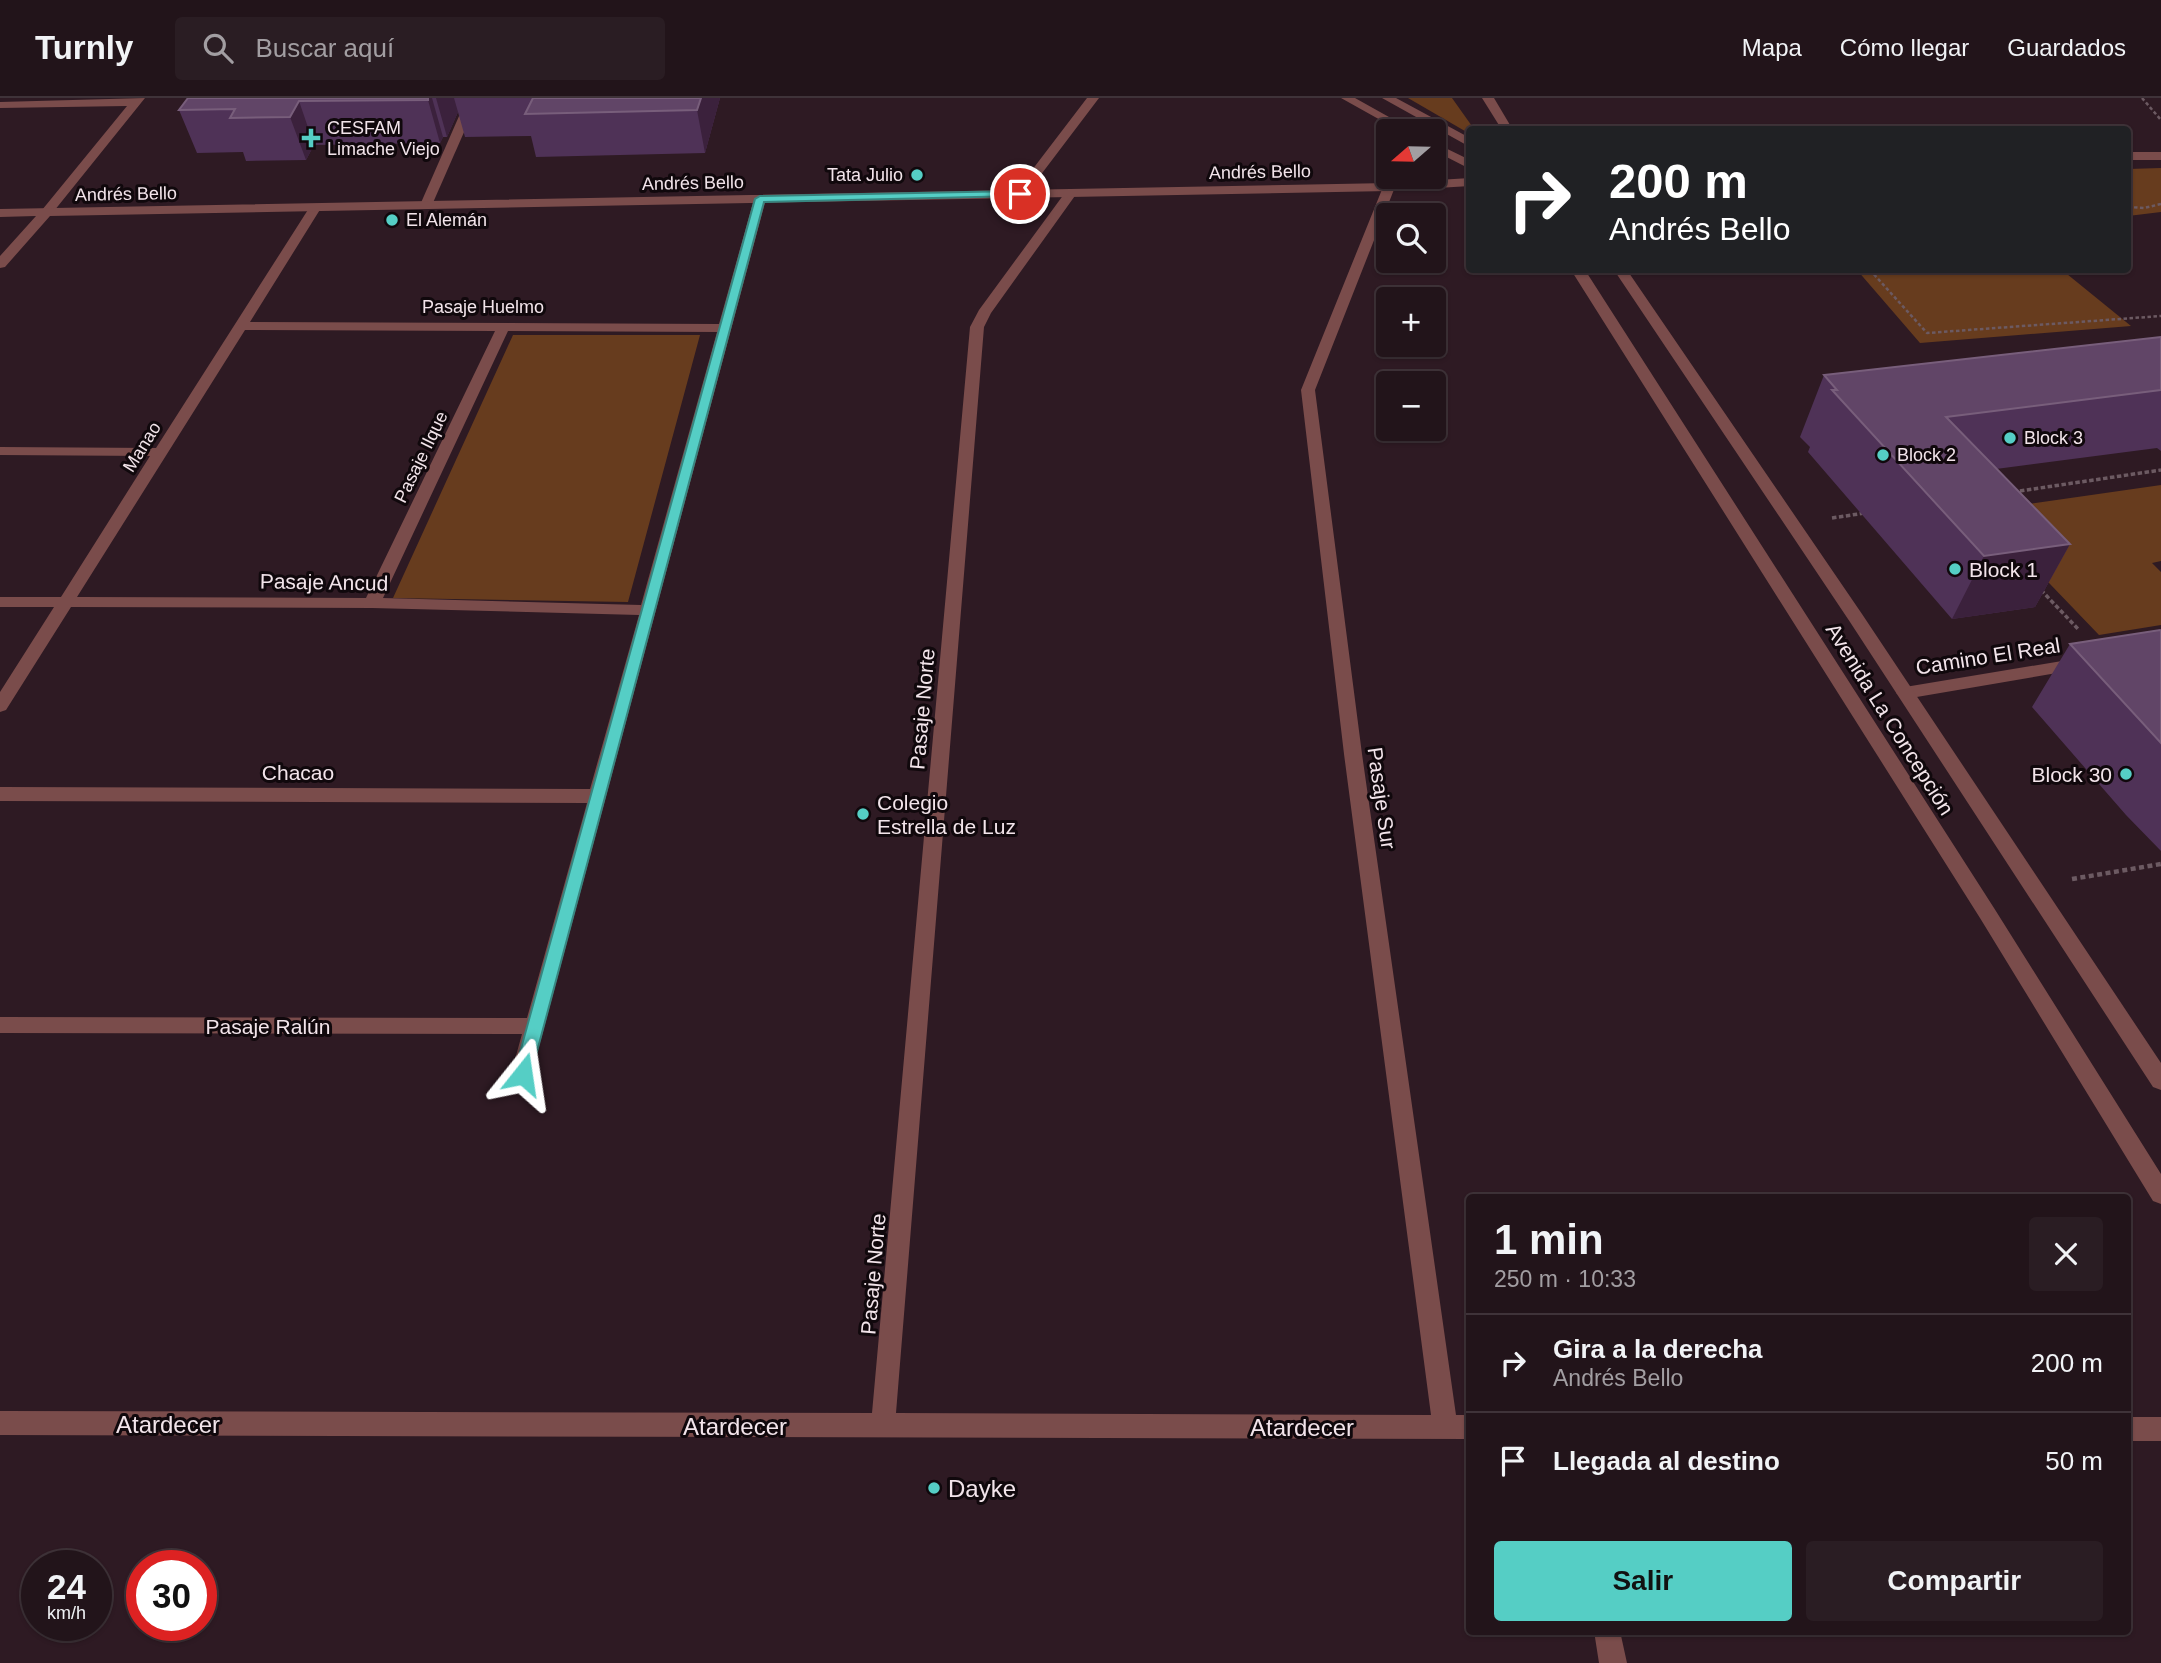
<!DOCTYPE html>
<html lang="es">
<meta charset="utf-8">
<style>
:root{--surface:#22141a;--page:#2a1d23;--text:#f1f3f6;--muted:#a29ea2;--line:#3f3339;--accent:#55cec5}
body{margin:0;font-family:Helvetica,sans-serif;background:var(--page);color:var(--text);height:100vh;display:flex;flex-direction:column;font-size:26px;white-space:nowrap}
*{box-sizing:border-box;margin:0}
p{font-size:23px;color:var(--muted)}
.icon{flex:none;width:38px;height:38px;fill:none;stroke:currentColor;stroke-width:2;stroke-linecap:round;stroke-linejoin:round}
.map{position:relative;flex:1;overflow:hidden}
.panel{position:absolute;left:1466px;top:1096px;width:665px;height:441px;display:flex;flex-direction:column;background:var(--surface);border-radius:7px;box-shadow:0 2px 5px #0004,0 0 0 2px var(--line)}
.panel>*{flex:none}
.guide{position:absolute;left:1466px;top:28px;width:665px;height:147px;border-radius:7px;box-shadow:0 2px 5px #0004,0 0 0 2px var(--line);background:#202124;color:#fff;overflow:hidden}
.needle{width:46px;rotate:250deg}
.controls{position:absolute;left:1376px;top:21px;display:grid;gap:14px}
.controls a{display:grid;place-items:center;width:70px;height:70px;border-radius:7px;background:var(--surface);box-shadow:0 2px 5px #0004,0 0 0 2px var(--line);font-size:35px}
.speed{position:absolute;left:21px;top:1452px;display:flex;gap:14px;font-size:35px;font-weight:700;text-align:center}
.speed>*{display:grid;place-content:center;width:91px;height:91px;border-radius:50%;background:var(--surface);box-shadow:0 2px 5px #0004,0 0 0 2px var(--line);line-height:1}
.speed small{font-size:18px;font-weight:400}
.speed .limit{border:10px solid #d22;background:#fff;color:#111}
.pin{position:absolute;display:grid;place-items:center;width:60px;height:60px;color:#fff;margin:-30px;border:4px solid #fff;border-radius:50%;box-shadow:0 2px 7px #0007}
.me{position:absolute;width:77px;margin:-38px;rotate:15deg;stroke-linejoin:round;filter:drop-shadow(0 0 5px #0008)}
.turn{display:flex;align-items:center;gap:24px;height:147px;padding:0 28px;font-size:32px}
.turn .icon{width:91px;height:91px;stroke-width:2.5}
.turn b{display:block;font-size:49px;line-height:60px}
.round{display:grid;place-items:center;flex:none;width:74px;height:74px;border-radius:7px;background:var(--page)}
.summary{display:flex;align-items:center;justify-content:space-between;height:119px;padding:0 28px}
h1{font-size:42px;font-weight:600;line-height:52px}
.button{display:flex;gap:14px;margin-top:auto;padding:14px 28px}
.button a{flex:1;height:80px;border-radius:7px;background:var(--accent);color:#111;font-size:28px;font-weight:600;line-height:80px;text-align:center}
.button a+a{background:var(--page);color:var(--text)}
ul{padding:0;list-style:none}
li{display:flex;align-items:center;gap:21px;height:98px;padding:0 28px;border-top:2px solid var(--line)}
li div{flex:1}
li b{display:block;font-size:26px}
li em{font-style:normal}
header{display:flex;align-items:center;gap:42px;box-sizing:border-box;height:98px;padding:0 35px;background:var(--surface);border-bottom:2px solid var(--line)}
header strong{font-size:33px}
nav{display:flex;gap:38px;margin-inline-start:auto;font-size:24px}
.search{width:490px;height:63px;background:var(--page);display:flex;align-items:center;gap:18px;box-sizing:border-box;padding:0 24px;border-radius:7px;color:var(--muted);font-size:26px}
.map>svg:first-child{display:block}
</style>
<header>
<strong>Turnly</strong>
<div class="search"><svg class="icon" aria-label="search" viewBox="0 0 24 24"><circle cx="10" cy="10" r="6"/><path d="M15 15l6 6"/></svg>Buscar aquí</div>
<nav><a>Mapa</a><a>Cómo llegar</a><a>Guardados</a></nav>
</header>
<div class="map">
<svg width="2161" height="1565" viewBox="0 0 2161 1565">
<rect width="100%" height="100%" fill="#2e1a23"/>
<path fill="#673c1e" d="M1408 0H1452L1474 31 1470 32V36Z
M2161 70V114L2128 118V71Z
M1857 172H2067V176L2131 228 1920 245Z
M513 237H700L628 504 393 500Z
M2161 387V463L2152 465 2161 474V527L2099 537 1980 413Z"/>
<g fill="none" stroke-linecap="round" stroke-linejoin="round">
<path stroke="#6c5a62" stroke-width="2.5" stroke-dasharray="3.5 2.5" stroke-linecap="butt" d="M2142 0 2161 22
M2128 109 2144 110 2161 106
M1870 172 1927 235 2161 218"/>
<path stroke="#6c5a62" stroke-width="3.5" stroke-dasharray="4.5 2.5" stroke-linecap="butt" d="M2013 394 2161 372
M1832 420 1865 415
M2041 492 2078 531"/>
<path stroke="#6c5a62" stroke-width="4.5" stroke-dasharray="5 3.5" stroke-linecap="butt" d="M2072 781 2161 766"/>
<path fill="#7a4c4b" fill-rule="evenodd" d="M467 0H479L432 107 426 111 422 110 420 107Z"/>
<path fill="#7a4c4b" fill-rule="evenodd" d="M145 0 50 118H42V112L127 8 0 10V4Z
M1087 0H1099L1024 99H1016V93Z
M1482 0H1494L1513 32H1502Z
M2128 54H2161V62H2128Z
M1389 85 1395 89 1315 292 1362 656 1456 1317H1470V1341L0 1337V1313L872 1315 970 229 979 212 1067 92 1071 91 1077 95 991 215 984 229 896 1315 1431 1317 1344 656 1301 292 1383 89Z
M760 97 766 101 530 982 522 985 514 982 511 976 522 936 0 935V919L527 920 587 705 0 703V689L590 691 639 517 372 510 71 509 6 612 0 614V594L54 509H0V499H61L150 358 0 357V349L156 350 311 107H319L321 110 250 224 719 226 754 101ZM245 232 495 233 366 500 77 499ZM508 233 717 234 641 507 383 500Z
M2080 560 2089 566 2086 570 1905 601 1896 595 1905 589Z
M2128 1319H2161V1343H2128Z
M1594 1533H1620L1627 1565H1599Z"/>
<path fill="#7a4c4b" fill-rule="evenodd" d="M1341 0H1355L1414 33H1400Z
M1382 0H1396L1470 40V49Z
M1433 44 1470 62V71L1433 52Z
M1470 80V88L1389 93 50 118 5 169 0 170V158L36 118 0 119V111L1389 85Z
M1571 172H1585L1994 810 2161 1076V1106L2153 1103 1980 820Z
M1614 172H1627L1862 516 2161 965V992L2153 989 1850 524Z"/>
</g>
<path fill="#4f3257" d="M188 0H720L705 55 536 59 531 38 465 39 458 14 447 39H443L440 45 314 47 306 62 246 63 243 54 197 55 179 12Z
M2161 239V353L2157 350 1996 371 2070 446 2035 509 1952 521 1808 354 1810 349 1800 339 1824 277Z
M2161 533V753L2126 717 2032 609 2070 546Z"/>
<path fill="#3b213c" d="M428 0H432L443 39 440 45 428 2Z
M436 0H454L458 14 447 39Z
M701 0H720L705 55 697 12Z
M299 3 314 47 306 62 290 19Z
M2070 446 2035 509 1952 521 1984 458Z"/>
<path fill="#614567" stroke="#785e7b" stroke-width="2" d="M188 0H428V2L299 3 290 19 230 20 235 11 179 12Z
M533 0H701L697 12 525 16Z
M2161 239V292L1946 319 2070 446 1984 458 1832 292H1837L1824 277Z
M2160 532 2161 533V645L2070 546Z"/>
<path fill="#55cec5" stroke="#378680" stroke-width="2" d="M1020 93 1025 96 1023 98 764 104 531 976 529 981 523 983 516 981 514 976 755 101 760 98Z"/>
<g fill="#55cec5" stroke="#10080c" stroke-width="2.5">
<path d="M307.5 29.5h7v7h7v7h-7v7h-7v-7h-7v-7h7z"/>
<circle cx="917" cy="77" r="7"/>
<circle cx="392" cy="122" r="7"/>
<circle cx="2010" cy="340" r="7"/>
<circle cx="1883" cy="357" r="7"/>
<circle cx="1955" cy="471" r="7"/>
<circle cx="2126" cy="676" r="7"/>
<circle cx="863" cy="716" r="7"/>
<circle cx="934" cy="1390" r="7"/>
</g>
<g text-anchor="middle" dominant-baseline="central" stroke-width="6" stroke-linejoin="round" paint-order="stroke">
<g font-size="18" fill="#f2e4ea" stroke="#10080c" text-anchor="start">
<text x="327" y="30">CESFAM<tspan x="327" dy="21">Limache Viejo</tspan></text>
<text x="903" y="77" text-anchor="end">Tata Julio</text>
<text x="406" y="122">El Alemán</text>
<text x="2024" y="340">Block 3</text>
<text x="1897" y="357">Block 2</text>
</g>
<g font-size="18" fill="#f2e4ea" stroke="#10080c">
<text transform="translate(1260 74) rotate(-1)">Andrés Bello</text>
<text transform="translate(693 85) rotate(-1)">Andrés Bello</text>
<text transform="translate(126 96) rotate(-1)">Andrés Bello</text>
<text x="483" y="209">Pasaje Huelmo</text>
<text transform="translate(142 349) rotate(-58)">Manao</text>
<text transform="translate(421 359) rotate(-64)">Pasaje Ilque</text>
</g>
<g font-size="21" fill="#f2e4ea" stroke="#10080c" text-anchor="start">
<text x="1969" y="471">Block 1</text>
<text x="2112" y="676" text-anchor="end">Block 30</text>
<text x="877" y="704">Colegio<tspan x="877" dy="24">Estrella de Luz</tspan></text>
</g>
<g font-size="21" fill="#f2e4ea" stroke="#10080c">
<text transform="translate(324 484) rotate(1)">Pasaje Ancud</text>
<text transform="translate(1988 558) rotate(-9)">Camino El Real</text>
<text transform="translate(922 611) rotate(-85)">Pasaje Norte</text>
<text transform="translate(1890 621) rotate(58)">Avenida La Concepción</text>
<text x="298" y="674">Chacao</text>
<text transform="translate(1382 700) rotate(82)">Pasaje Sur</text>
<text x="268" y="928">Pasaje Ralún</text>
<text transform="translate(873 1176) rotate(-85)">Pasaje Norte</text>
</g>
<g font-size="24" fill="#f2e4ea" stroke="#10080c">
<text x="168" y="1326">Atardecer</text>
<text x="735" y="1328">Atardecer</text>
<text x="1302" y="1329">Atardecer</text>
</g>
<g font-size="24" fill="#f2e4ea" stroke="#10080c" text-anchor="start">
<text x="948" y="1390">Dayke</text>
</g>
</g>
</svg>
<div class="controls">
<a><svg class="needle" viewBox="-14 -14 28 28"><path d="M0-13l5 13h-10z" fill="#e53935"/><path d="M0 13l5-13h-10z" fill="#a29ea2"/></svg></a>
<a><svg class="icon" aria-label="search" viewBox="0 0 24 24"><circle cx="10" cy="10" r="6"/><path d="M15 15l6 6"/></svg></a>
<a>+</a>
<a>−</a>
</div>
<div class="speed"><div>24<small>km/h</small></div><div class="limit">30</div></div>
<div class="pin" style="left:1020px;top:96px;background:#d93025"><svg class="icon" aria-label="arrive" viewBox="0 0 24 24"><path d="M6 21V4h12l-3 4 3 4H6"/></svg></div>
<svg class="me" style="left:523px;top:976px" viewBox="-20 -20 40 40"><path d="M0-17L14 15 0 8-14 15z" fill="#55cec5" stroke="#fff" stroke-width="4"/></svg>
<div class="guide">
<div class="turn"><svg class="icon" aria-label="right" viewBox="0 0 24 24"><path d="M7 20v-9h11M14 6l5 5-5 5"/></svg><div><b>200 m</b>Andrés Bello</div></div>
</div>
<section class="panel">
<div class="summary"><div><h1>1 min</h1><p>250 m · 10:33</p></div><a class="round"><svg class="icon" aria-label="close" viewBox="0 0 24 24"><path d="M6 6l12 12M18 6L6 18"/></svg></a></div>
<ul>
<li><svg class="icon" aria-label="right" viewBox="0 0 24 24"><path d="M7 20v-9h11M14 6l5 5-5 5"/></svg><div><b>Gira a la derecha</b><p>Andrés Bello</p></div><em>200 m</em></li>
<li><svg class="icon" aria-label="arrive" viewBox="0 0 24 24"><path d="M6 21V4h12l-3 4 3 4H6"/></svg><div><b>Llegada al destino</b></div><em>50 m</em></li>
</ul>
<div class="button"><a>Salir</a><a>Compartir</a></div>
</section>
</div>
